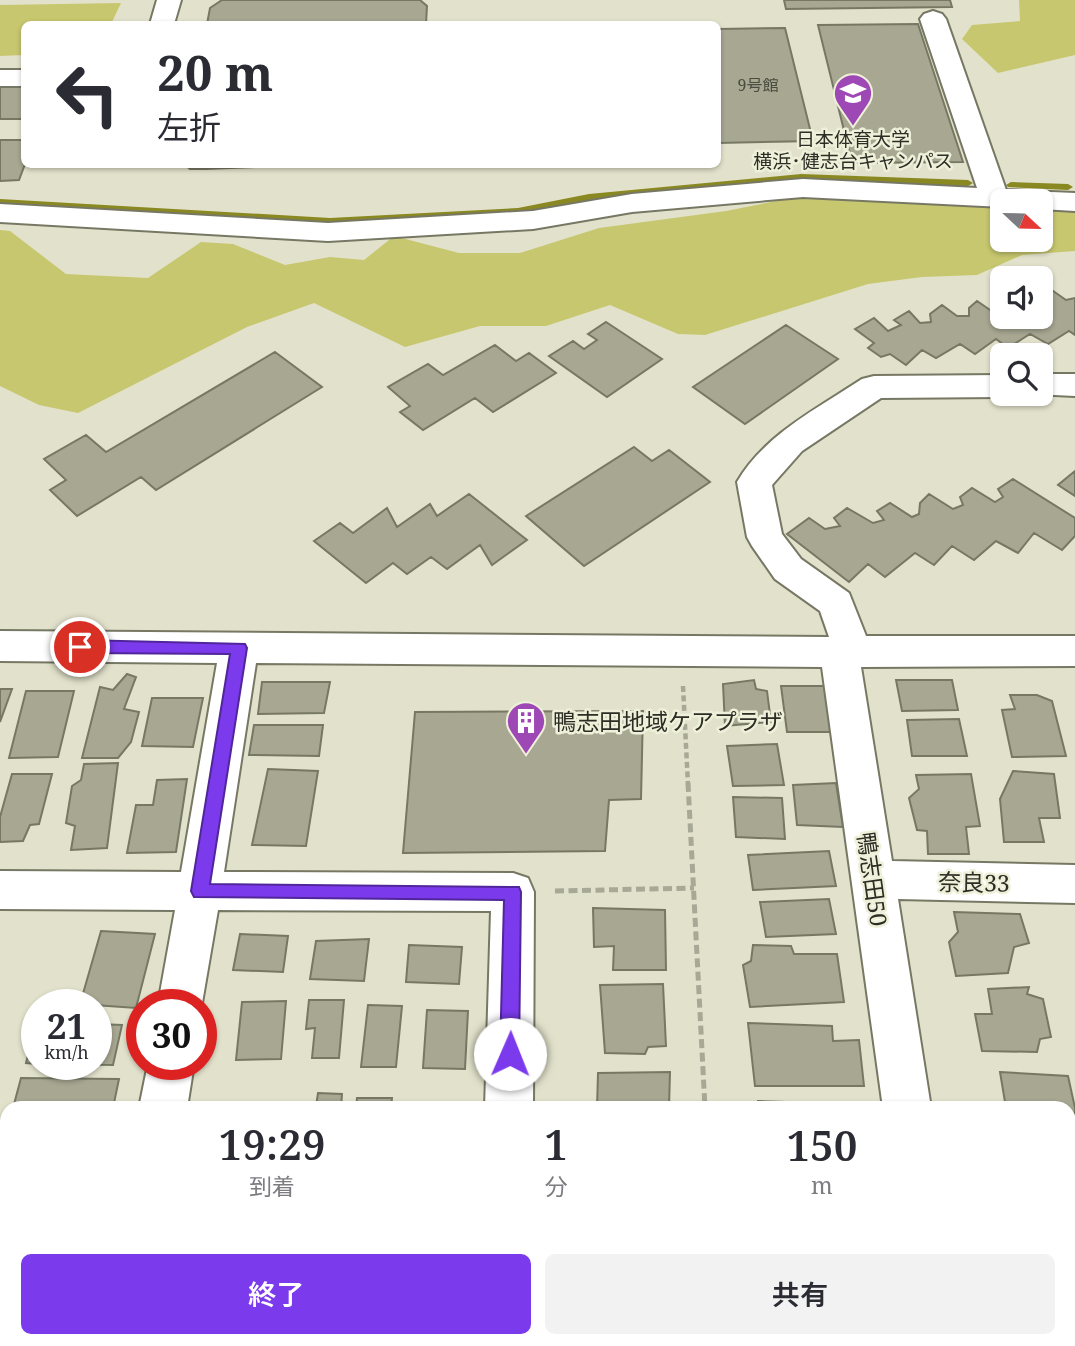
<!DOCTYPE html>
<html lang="ja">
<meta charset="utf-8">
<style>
:root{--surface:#fff;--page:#f2f2f3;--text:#2b2b33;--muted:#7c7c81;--accent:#7c3aed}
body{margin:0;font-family:"Noto Serif","Noto Sans JP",serif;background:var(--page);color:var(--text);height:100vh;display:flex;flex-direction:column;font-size:26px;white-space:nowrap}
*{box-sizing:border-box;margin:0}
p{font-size:23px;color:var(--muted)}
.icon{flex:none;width:38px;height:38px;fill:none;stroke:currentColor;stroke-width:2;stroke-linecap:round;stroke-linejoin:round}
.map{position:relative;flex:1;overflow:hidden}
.sheet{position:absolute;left:0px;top:1101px;width:1076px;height:247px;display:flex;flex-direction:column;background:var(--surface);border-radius:21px 21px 0 0;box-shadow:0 2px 5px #0004}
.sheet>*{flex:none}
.guide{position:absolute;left:21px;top:21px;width:700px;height:147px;border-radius:10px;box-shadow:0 2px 5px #0004;background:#fff;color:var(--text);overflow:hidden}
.needle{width:46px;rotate:112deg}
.controls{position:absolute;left:990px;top:189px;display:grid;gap:14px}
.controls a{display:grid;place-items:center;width:63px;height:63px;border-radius:10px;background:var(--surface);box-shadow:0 2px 5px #0004;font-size:35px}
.speed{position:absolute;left:21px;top:989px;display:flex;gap:14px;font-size:35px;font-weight:700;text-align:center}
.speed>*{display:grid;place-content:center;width:91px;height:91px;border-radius:50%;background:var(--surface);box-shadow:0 2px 5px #0004;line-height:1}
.speed small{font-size:18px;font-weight:400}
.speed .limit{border:10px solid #d22;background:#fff;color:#111}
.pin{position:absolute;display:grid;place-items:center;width:60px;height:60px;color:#fff;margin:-30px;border:4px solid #fff;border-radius:50%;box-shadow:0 2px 7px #0007}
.me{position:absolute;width:77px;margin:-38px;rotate:1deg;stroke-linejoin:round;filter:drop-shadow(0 0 5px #0008)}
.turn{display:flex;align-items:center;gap:24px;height:147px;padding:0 21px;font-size:32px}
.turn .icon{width:91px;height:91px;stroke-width:2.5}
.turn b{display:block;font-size:49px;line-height:60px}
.eta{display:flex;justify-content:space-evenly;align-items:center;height:119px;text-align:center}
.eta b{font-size:42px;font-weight:600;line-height:49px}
.primary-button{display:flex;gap:14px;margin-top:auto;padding:14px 21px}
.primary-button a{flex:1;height:80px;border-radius:10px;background:var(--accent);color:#fff;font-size:28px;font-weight:600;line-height:80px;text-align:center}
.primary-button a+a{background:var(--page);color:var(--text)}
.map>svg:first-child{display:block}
</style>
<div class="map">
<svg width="1075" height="1346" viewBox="0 0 1075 1346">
<rect width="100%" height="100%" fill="#e2e2cc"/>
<path fill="#c7c76f" d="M1019 0H1075V55L998 73 962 39 972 25 1020 21Z
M121 3 111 24H24V55L0 56V5Z
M806 195 1003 206V240H1041V206L1075 207V251L1022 255 977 275 922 277 868 284 705 335 678 334 610 305 546 326H480L405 347 314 303 247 327 78 413 39 405 0 386V230L10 231 66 274 148 278 201 242 233 244 285 265 330 257 364 260 394 236 459 253H520L599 228 726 211Z"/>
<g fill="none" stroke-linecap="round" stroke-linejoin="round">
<path fill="#8a8821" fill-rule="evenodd" d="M801 174 968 180 973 183 968 186 801 180 589 200 518 214 330 224 0 205V199L330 218 518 208 589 194Z
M1011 182 1068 184 1073 187 1068 190 1008 187 1006 185Z"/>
</g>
<path fill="#a7a792" stroke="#777864" stroke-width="2" d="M222 0H420L427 6 426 24H207L210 8Z
M784 0H950L952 7 786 9Z
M649 22V24H460Z
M918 24 963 162 852 163 818 25Z
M785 28 813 141 718 143V29Z
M0 84H24V119H0Z
M0 140H24L25 164 19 180 0 181Z
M184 164H330L206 169H190Z
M1046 286 1066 300 1075 298V335L1069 331 1048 344 1030 334 1008 348 996 339 975 354 960 344 936 358 922 350 906 365 890 354 881 357 868 348 874 343 855 329 874 318 888 331 901 325 894 320 909 311 920 323 931 322 930 314 942 305 957 316H969V308L977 301 993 312 1003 309V317H1041V290Z
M606 322 662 359 607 397 549 356 573 341 584 349 597 340 588 334Z
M786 325 838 359 745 424 693 387Z
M495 345 516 361 529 353 556 373 493 412 475 398 423 430 400 412 410 406 388 387 428 364 443 375Z
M275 352 322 387 156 490 141 477 77 516 50 490 66 480 44 459 86 435 106 452Z
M634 447 652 461 669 450 710 482 584 566 526 516Z
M1075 471V496L1058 485Z
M1013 479 1075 518V536L1062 550 1034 533 1018 553 996 541 974 560 952 546 934 565 915 553 885 577 868 564 849 582 787 534 809 518 825 529 840 526 834 518 847 508 873 523 884 520 877 511 890 503 912 517 919 514 920 503 929 494 953 509 963 505 960 497 972 488 995 502 1003 497 998 489Z
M469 494 527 540 492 565 480 545 447 569 431 557 407 574 393 563 366 583 314 541 340 523 353 533 387 508 397 527 430 504 437 516Z
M127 674 136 677 124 709 139 712 131 742 118 758H82L100 687 113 690Z
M754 680 756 689 767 691 771 722 725 726 723 684Z
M896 680H952L958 710 902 711Z
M262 682H330L324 713 258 714Z
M781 686H828L835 732H787Z
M0 689H12L0 722Z
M26 691H74L58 757 9 758Z
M1010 695H1037L1052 701 1066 756 1012 757 1002 710 1015 709Z
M152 698H203L193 747 142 746Z
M643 711 641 799 609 800 605 851 403 853 415 712Z
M959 719 967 756H912L907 720Z
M254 725H323L319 756 249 755Z
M777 744 784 785 733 786 727 746Z
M118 763 107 848 71 850 75 826 66 823 72 786 81 780 84 764Z
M268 769 318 771 306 846 252 845Z
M1013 771 1054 774 1060 818H1039L1044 842H1004L1000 799Z
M12 774H52L39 824 30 825 23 841 0 842V817Z
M971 774 980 826 966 827 969 854H928L927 831 917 830 909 798 919 789 916 775Z
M187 779 176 852 127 853 136 805H153L157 780Z
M836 783 843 827 797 825 793 785Z
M733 797 782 798 785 839 736 837Z
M829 851 836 886 753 890 748 855Z
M829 899 836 934 766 937 760 902Z
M593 908 665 910 666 970H613L614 946 594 947Z
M954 912 1020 914 1029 943 1014 947 1008 973 956 976 949 942 958 932Z
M101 931 155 934 136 1008 80 1004Z
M240 934 288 936 283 972 233 970Z
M369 939 364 981 310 979 316 941Z
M409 945 462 947 459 984 406 982Z
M753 945 791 946 794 954H837L844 1002 750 1007 743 965 751 961Z
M663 984 666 1046 648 1047 645 1054 605 1053 600 985Z
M1029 987 1027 994 1043 999 1051 1037 1040 1039 1037 1052 982 1051 975 1014H992L988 989Z
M309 1000H344L339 1058H312L315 1028 306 1029Z
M286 1001 281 1059 236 1060 242 1002Z
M368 1005 402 1006 396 1067H361Z
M427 1010 468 1011 465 1069 423 1068Z
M36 1023 37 1064 26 1063Z
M748 1023 832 1026 833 1041 859 1040 864 1086H755Z
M96 1024 122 1025 113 1065 52 1064H96Z
M670 1072 669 1108H597L598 1073Z
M1000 1072 1068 1076 1075 1108V1146L1069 1145V1108H1006Z
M21 1078 119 1079 114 1103H96L95 1108H13Z
M318 1093 342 1094 341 1108H307L316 1106Z
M357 1098H392L391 1108H356Z
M758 1101 850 1104 851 1108H758Z
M488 1105 487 1108H415V1106Z
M1069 1165H1075L1074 1250 1069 1249Z
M0 1231H7V1266L0 1261Z
M1069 1267 1075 1268V1346H1024L1022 1340H1069Z
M7 1278V1322H0V1288Z
M0 1340H51L50 1346H0Z
M192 1340H254L253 1346H191Z
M277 1340H314L313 1346H276Z
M332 1340H376L375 1346H332Z
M410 1340H482V1346H410Z
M609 1340H680V1346H609Z
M822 1340 821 1346H775V1342Z
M859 1340 902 1341 903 1346H857Z"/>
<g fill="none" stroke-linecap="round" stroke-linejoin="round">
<g stroke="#777864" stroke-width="4">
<path id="minor" d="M157 0H181L174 24H150Z
M933 11 942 14 946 19 1006 190 1075 193V211L1041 209V201H1003V207L803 197 632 212 533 229 328 241 0 222V204L328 223 533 211 632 194 803 179 977 188 920 19 924 14Z
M0 70H24V86H0Z
M1041 374H1075V396L1033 394H1041Z
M1003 375V394H1015L1003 397 881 398 802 451 772 485 782 534 801 559 849 593 866 636H1075V666L861 667 892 861 1075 865V903L898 899 931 1108H883L822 667 256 663 224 872 513 873 528 878 534 892 533 1108H485L491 911 218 910 201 1009V1004H158L175 910 0 909V871L181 872 217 663 0 661V631L829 637 820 611 775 579 752 546 747 537 737 482C764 435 818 408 862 379L874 376Z
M148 1064H194L187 1108H139Z
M98 1340H150L149 1346H97Z
M479 1340H531V1346H479Z
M915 1340H967L968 1346H916Z"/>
</g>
<path stroke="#a7a896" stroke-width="4.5" stroke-dasharray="6 3.5" stroke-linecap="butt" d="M683 686 688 785"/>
<path stroke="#a7a896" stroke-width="5" stroke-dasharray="9 4.5" stroke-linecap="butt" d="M688 783 705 1108
M555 891 694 888
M718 1340V1346"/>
<use href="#minor" fill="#fff" fill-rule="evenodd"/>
</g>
<path fill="#7c3aed" stroke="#51269a" stroke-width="2" d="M80 640 245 644 247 648 210 884 519 887 521 892 519 1054 517 1060 510 1063 503 1060 500 1054 504 900 194 897 191 891 230 654 80 653 72 647Z"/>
<defs>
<g id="university-pin" transform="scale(2.0125)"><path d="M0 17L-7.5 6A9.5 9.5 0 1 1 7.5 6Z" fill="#9d48b5" stroke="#eff0d9"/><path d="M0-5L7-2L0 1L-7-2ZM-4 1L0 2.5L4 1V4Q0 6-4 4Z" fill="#fff"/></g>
<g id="building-pin" transform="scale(2.0125)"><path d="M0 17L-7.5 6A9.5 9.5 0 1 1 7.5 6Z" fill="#9d48b5" stroke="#eff0d9"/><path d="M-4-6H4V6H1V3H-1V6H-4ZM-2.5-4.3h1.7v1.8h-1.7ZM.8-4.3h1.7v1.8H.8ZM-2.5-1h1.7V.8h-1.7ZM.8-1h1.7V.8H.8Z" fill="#fff"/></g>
</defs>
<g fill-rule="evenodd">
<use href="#university-pin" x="853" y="93"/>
<use href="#building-pin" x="526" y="721"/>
</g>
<g text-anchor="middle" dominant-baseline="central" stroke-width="5" stroke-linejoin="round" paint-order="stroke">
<g font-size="16" fill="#4b4c40">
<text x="758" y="85">9号館</text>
</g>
<g font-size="19" fill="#2c2d24" stroke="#eff0d9">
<text x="853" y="139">日本体育大学<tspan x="853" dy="22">横浜･健志台キャンパス</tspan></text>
</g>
<g font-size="23" fill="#2c2d24" stroke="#eff0d9" text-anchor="start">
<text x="553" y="721">鴨志田地域ケアプラザ</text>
</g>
<g font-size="23" fill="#2c2d24" stroke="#eff0d9">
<text transform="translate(873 879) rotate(82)">鴨志田50</text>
<text transform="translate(974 882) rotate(1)">奈良33</text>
</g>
</g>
</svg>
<div class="controls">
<a><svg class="needle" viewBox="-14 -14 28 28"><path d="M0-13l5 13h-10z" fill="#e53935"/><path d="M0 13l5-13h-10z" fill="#7c7c81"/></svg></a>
<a><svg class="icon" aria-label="sound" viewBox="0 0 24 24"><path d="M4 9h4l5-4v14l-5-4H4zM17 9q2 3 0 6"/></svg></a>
<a><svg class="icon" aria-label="search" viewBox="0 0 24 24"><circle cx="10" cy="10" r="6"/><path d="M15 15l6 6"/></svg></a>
</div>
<div class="speed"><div>21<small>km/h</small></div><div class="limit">30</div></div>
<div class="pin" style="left:80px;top:647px;background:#d93025"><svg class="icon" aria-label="arrive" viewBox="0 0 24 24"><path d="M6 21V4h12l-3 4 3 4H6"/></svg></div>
<svg class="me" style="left:510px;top:1054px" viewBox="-20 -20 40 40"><circle r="19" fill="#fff"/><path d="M0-13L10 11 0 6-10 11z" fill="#7c3aed"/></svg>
<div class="guide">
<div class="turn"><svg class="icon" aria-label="left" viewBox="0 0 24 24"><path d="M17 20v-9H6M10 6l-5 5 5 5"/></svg><div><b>20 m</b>左折</div></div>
</div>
<section class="sheet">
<div class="eta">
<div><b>19:29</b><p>到着</p></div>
<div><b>1</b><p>分</p></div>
<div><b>150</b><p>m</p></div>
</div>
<div class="primary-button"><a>終了</a><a>共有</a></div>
</section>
</div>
